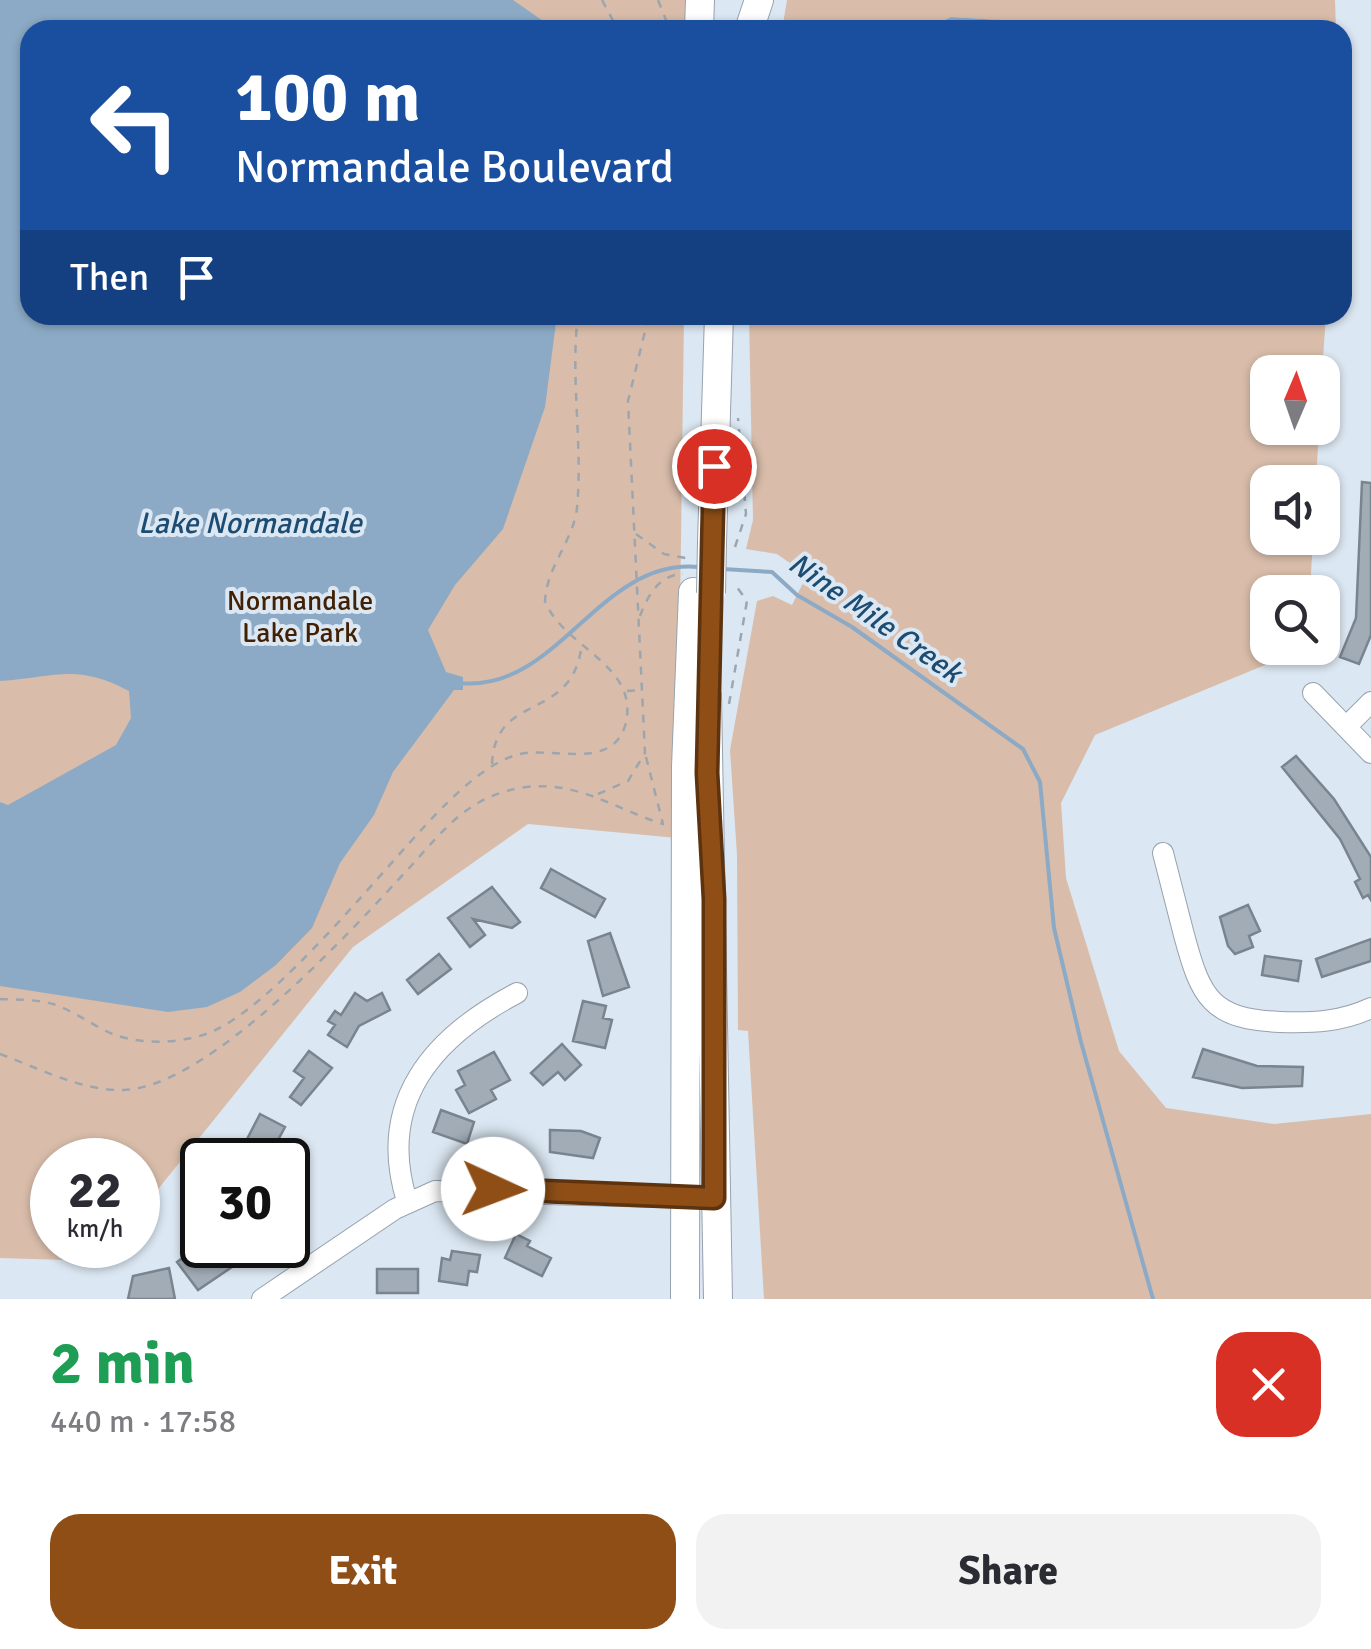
<!DOCTYPE html>
<meta charset="utf-8">
<style>
:root{--surface:#fff;--page:#f2f2f3;--text:#2b2b33;--muted:#7c7c81;--accent:#8e4e16}
body{margin:0;font-family:Signika,sans-serif;background:var(--page);color:var(--text);height:100vh;display:flex;flex-direction:column;font-size:38px;white-space:nowrap}
*{box-sizing:border-box;margin:0}
p{font-size:32px;color:var(--muted)}
.icon{flex:none;width:55px;height:55px;fill:none;stroke:currentColor;stroke-width:2;stroke-linecap:round;stroke-linejoin:round}
.map{position:relative;height:1299px;overflow:hidden}
.drawer{display:flex;flex-direction:column;background:var(--surface);flex:1}
.drawer>*{flex:none}
.banner{position:absolute;left:20px;top:20px;width:1332px;height:305px;border-radius:30px;box-shadow:0 2px 8px #0004;background:#1a4fa0;color:#fff;overflow:hidden}
.needle{width:65px;rotate:2deg}
.tools{position:absolute;left:1250px;top:355px;display:grid;gap:20px}
.tools a{display:grid;place-items:center;width:90px;height:90px;border-radius:20px;background:var(--surface);box-shadow:0 2px 8px #0004;font-size:50px}
.speed{position:absolute;left:30px;top:1138px;display:flex;gap:20px;font-size:50px;font-weight:700;text-align:center}
.speed>*{display:grid;place-content:center;width:130px;height:130px;border-radius:50%;background:var(--surface);box-shadow:0 2px 8px #0004;line-height:1}
.speed small{font-size:25px;font-weight:400}
.speed .limit{border:5px solid #111;border-radius:15px;background:#fff;color:#111}
.pin{position:absolute;display:grid;place-items:center;width:85px;height:85px;color:#fff;margin:-42px;border:5px solid #fff;border-radius:50%;box-shadow:0 2px 10px #0007}
.me{position:absolute;width:110px;margin:-55px;rotate:92deg;stroke-linejoin:round;filter:drop-shadow(0 0 8px #0008)}
.turn{display:flex;align-items:center;gap:35px;height:210px;padding:0 50px;font-size:45px}
.turn .icon{width:130px;height:130px;stroke-width:2.5}
.turn b{display:block;font-size:70px;line-height:85px}
.then{display:flex;align-items:center;height:95px;padding:0 50px;background:#0003;gap:20px;font-size:38px}
.round{display:grid;place-items:center;flex:none;width:105px;height:105px;border-radius:30px;background:var(--page)}
.headline{display:flex;align-items:center;justify-content:space-between;height:170px;padding:0 50px}
h1{font-size:60px;font-weight:700;line-height:75px;color:#1e9e55}
.cta{display:flex;gap:20px;margin-top:auto;padding:20px 50px}
.cta a{flex:1;height:115px;border-radius:30px;background:var(--accent);color:#fff;font-size:40px;font-weight:700;line-height:115px;text-align:center}
.cta a+a{background:var(--page);color:var(--text)}
.map>svg:first-child{display:block}
</style>
<div class="map">
<svg width="1371" height="1299" viewBox="0 0 1371 1299">
<rect width="100%" height="100%" fill="#dbe7f2"/>
<path fill="#d9bdaa" d="M0 0H685V30H30V315H684L677 838 528 824 353 947 138 1214V1160H52V1245H112L99 1261 0 1258Z
M787 0H1335L1336 30H1152L951 17 923 30H782Z
M749 315H1326L1322 372H1268V428H1319L1316 482H1268V538H1313L1310 592H1268V648H1307V661L1265 665 1095 735 1061 803 1066 878 1119 1051 1166 1108 1274 1124 1371 1114V1299H764L748 1031 738 1030 737 855 730 750 757 601 773 596 792 605 807 575 777 554 746 549 753 520Z"/>
<path fill="#8caac5" d="M0 0H513L556 30H30V315H557L545 407 503 529 455 585 428 630 446 672 463 677V690H454L393 772 374 815 340 863 312 928 276 965 240 992 207 1007 168 1012 0 986V802L8 805 116 745 131 718 129 691C76 663 56 677 0 681Z
M951 17 1149 29 1152 30H923Z"/>
<g fill="none" stroke-linecap="round" stroke-linejoin="round">
<path stroke="#8caac5" stroke-width="4" d="M723 569 772 572 797 595 852 627 1023 749 1040 782 1054 928 1081 1042 1153 1299
M460 683C558 693 599 558 698 567"/>
</g>
<path fill="#a1acb7" stroke="#79848e" stroke-width="2.5" d="M1362 482 1371 483V635L1359 664 1340 657 1356 618Z
M1296 756 1334 799 1371 857V900L1368 895 1363 898 1355 882 1360 879 1340 839 1282 767Z
M551 869 605 899 595 917 541 888Z
M492 887 520 922 512 928 473 919 485 935 470 947 448 918Z
M1248 905 1260 931 1249 936 1253 947 1235 954 1228 946 1220 917Z
M610 933 629 987 603 996 588 941Z
M1371 939V961L1322 977 1316 959Z
M439 954 451 969 418 994 407 980Z
M1265 956 1301 961 1298 981 1262 975Z
M355 993 367 1001 382 993 390 1010 359 1026 347 1047 328 1035 335 1025 328 1021 335 1011 341 1015Z
M583 1001 606 1006 603 1018 612 1020 605 1048 573 1041Z
M562 1044 581 1065 565 1080 558 1072 543 1085 531 1073Z
M1203 1049 1257 1066 1303 1067 1302 1086 1242 1088 1193 1077Z
M309 1051 332 1068 301 1105 290 1097 304 1078 294 1071Z
M494 1052 510 1080 491 1090 496 1099 469 1113 456 1090 465 1085 458 1071Z
M441 1110 474 1122 467 1144 433 1132Z
M260 1114 285 1127 272 1151 266 1148 262 1154 244 1145Z
M550 1130 581 1131 600 1138 593 1158 550 1152Z
M202 1231V1245H255L253 1257 226 1253 235 1265 198 1290 177 1262 192 1251 186 1243Z
M516 1234 530 1241 527 1246 551 1258 542 1276 505 1258Z
M452 1251 480 1255 477 1272 469 1271 467 1285 439 1281 442 1258 450 1260Z
M169 1268 175 1299H128L133 1276Z
M377 1269H418V1293H377Z"/>
<g fill="none" stroke-linecap="round" stroke-linejoin="round">
<g stroke="#97a2ad" stroke-width="22">
<path id="minor" d="M1313 693 1371 753
M1347 726 1371 702
M1163 853C1170 880 1177 908 1184 935 1201 998 1211 1019 1280 1022 1313 1023 1341 1022 1371 1008
M407 1201C376 1102 433 1037 517 993
M262 1299 395 1209 435 1191 697 1198"/>
</g>
<g stroke="#97a2ad" stroke-width="30">
<path id="major" d="M699 30 700 0
M749 30 759 0
M712 542 719 315
M707 696 718 1299
M685 1299 686 767 693 592"/>
</g>
<path stroke="#9da6ae" stroke-width="2.5" stroke-dasharray="8 8" stroke-linecap="butt" d="M602 0 618 30
M658 0 670 30
M741 325 742 315
M636 534 664 554 691 559
M735 547 746 514 738 418
M640 616C647 597 659 574 683 574
M719 677 721 610
M627 691 643 690
M729 704 747 601 734 583
M492 764C495 692 569 722 581 650
M598 794 628 781 645 753 628 401 649 315
M0 999C17 1000 36 999 53 1004 73 1011 88 1022 106 1031 134 1045 174 1044 203 1035 272 1014 391 857 448 802 468 783 490 763 516 755 548 745 611 772 625 726 642 665 563 648 545 601 547 565 573 542 577 508 583 443 570 378 578 315
M0 1054C38 1068 82 1091 123 1090 209 1088 352 930 411 866 446 827 470 795 526 787 579 781 615 809 663 824L645 753"/>
<use href="#minor" stroke="#fff" stroke-width="20"/>
<use href="#major" stroke="#fff" stroke-width="28"/>
<g stroke="#97a2ad" stroke-width="30" stroke-linecap="butt">
<path id="major-bridge" d="M711 593 712 542"/>
</g>
<use href="#major-bridge" stroke="#fff" stroke-width="28"/>
</g>
<g fill="none" stroke-linecap="round" stroke-linejoin="round">
<g stroke="#5c330e" stroke-width="25">
<path id="route" d="M493 1189 714 1198V899L707 773 714 466"/>
</g>
<use href="#route" stroke="#8e4e16" stroke-width="18"/>
</g>
<g text-anchor="middle" dominant-baseline="central" stroke-width="8" stroke-linejoin="round" paint-order="stroke">
<g font-size="28" fill="#422003" stroke="#dbe7f2">
<text x="300" y="601">Normandale<tspan x="300" dy="32">Lake Park</tspan></text>
</g>
<g font-size="30" font-style="italic" fill="#1d4c72" stroke="#dbe7f2">
<text x="250" y="523">Lake Normandale</text>
<text transform="translate(875 618) rotate(35)">Nine Mile Creek</text>
</g>
</g>
</svg>
<div class="tools">
<a><svg class="needle" viewBox="-14 -14 28 28"><path d="M0-13l5 13h-10z" fill="#e53935"/><path d="M0 13l5-13h-10z" fill="#7c7c81"/></svg></a>
<a><svg class="icon" aria-label="sound" viewBox="0 0 24 24"><path d="M4 9h4l5-4v14l-5-4H4zM17 9q2 3 0 6"/></svg></a>
<a><svg class="icon" aria-label="search" viewBox="0 0 24 24"><circle cx="10" cy="10" r="6"/><path d="M15 15l6 6"/></svg></a>
</div>
<div class="speed"><div>22<small>km/h</small></div><div class="limit">30</div></div>
<div class="pin" style="left:714px;top:466px;background:#d93025"><svg class="icon" aria-label="arrive" viewBox="0 0 24 24"><path d="M6 21V4h12l-3 4 3 4H6"/></svg></div>
<svg class="me" style="left:493px;top:1189px" viewBox="-20 -20 40 40"><circle r="19" fill="#fff"/><path d="M0-13L10 11 0 6-10 11z" fill="#8e4e16"/></svg>
<div class="banner">
<div class="turn"><svg class="icon" aria-label="left" viewBox="0 0 24 24"><path d="M17 20v-9H6M10 6l-5 5 5 5"/></svg><div><b>100 m</b>Normandale Boulevard</div></div>
<div class="then">Then<svg class="icon" aria-label="arrive" viewBox="0 0 24 24"><path d="M6 21V4h12l-3 4 3 4H6"/></svg></div>
</div>
</div>
<section class="drawer">
<div class="headline"><div><h1>2 min</h1><p>440 m · 17:58</p></div><a class="round" style="background:#d93025;color:#fff"><svg class="icon" aria-label="close" viewBox="0 0 24 24"><path d="M6 6l12 12M18 6L6 18"/></svg></a></div>
<div class="cta"><a>Exit</a><a>Share</a></div>
</section>
